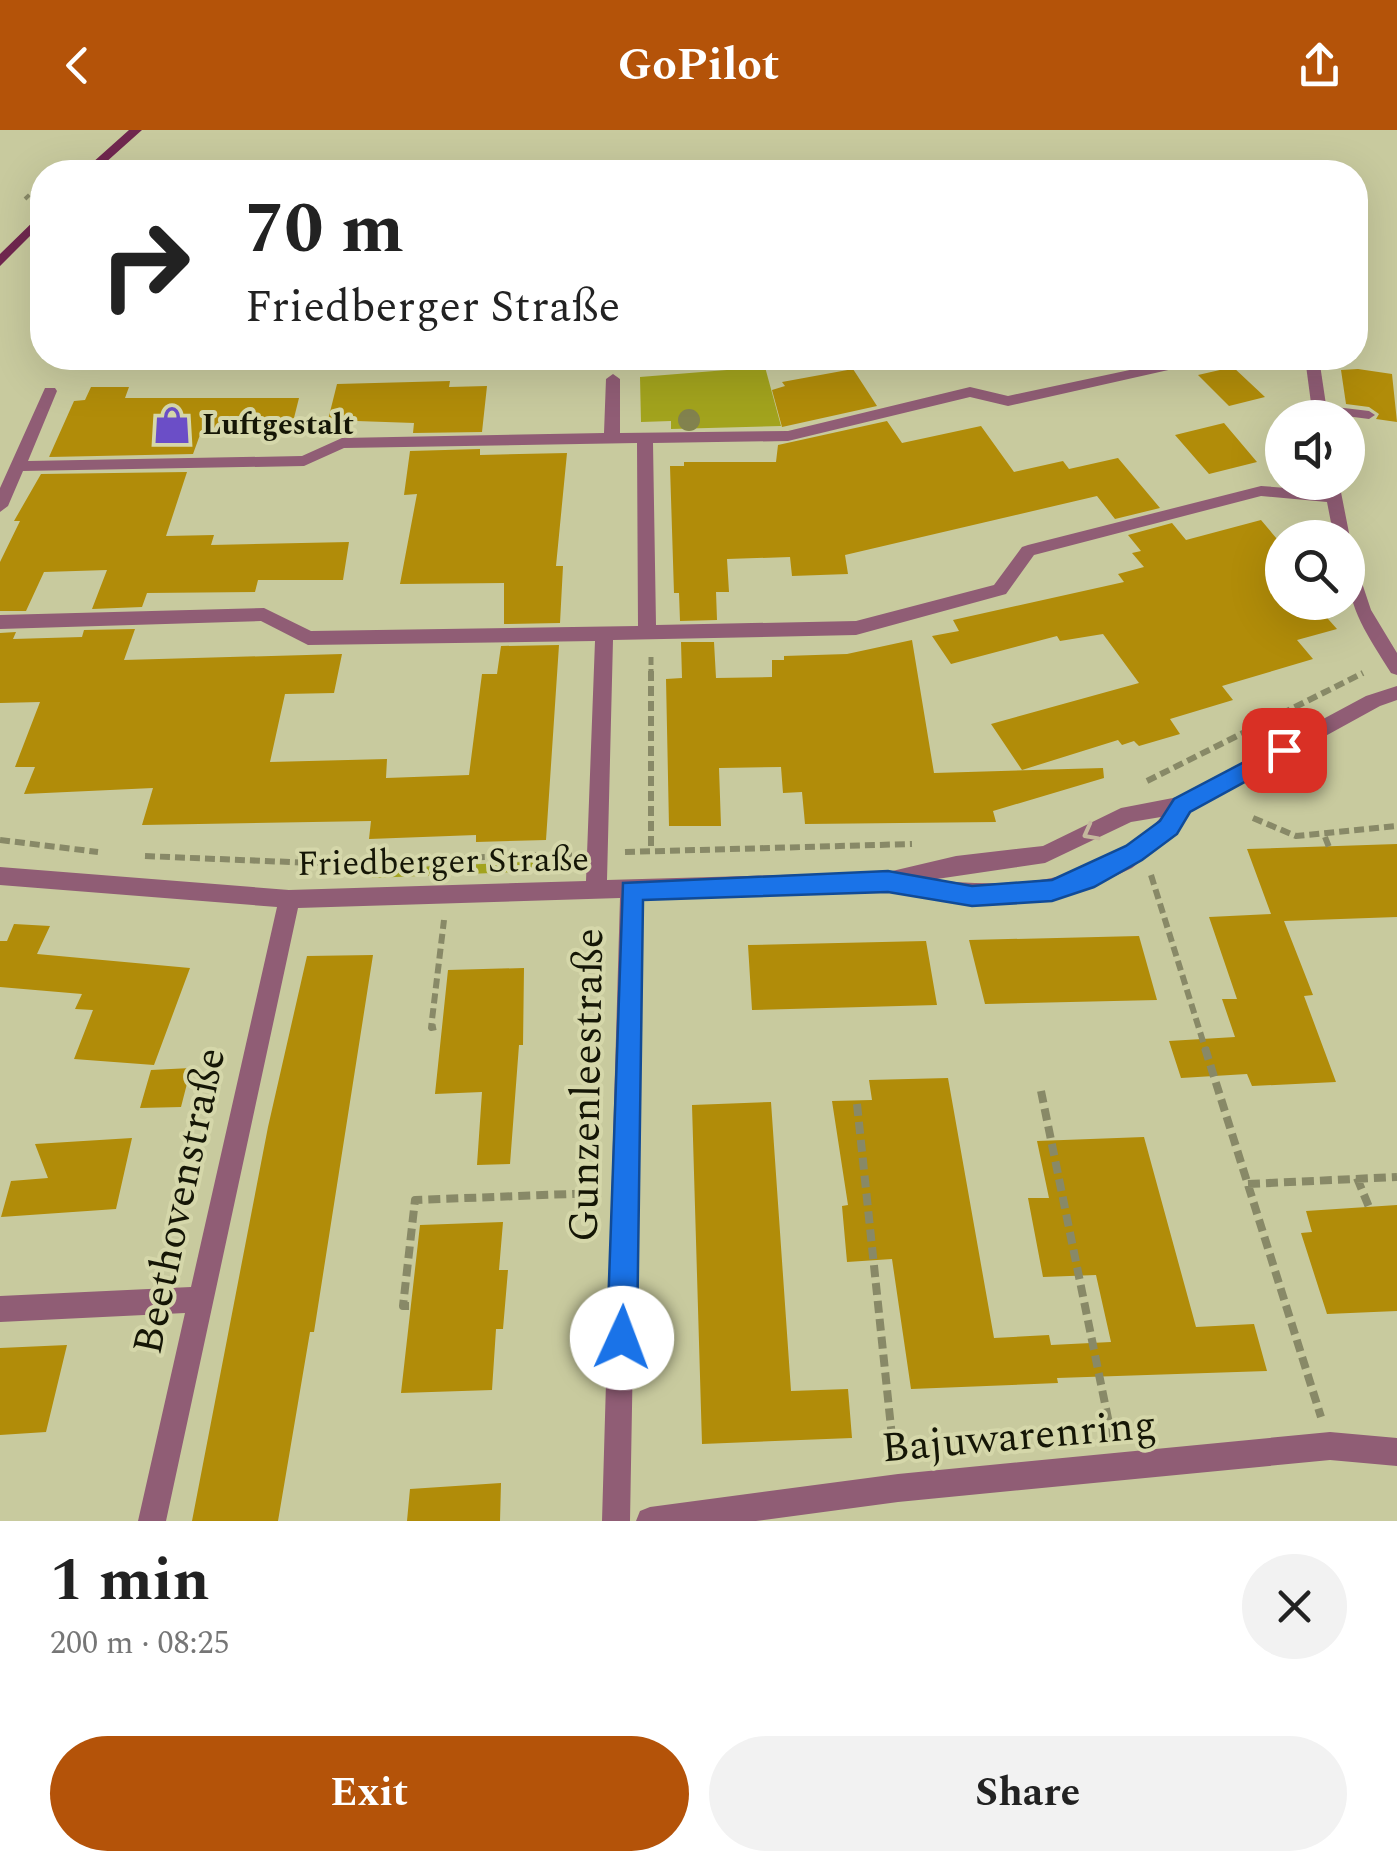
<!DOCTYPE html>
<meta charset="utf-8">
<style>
:root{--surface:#fff;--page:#f2f2f2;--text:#222;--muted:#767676;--accent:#b45309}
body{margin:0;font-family:Spectral,serif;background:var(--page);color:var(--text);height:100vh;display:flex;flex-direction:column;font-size:38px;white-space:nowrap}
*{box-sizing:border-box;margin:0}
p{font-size:32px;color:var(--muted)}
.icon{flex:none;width:55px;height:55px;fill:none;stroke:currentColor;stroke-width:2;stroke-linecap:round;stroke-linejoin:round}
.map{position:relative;height:1391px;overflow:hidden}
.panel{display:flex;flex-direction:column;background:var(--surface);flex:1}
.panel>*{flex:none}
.guide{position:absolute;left:30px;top:30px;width:1338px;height:210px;border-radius:40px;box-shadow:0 10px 40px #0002;background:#fff;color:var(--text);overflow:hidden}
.tools{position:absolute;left:1265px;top:270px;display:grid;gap:20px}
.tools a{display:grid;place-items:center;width:100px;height:100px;border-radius:50%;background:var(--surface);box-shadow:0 10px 40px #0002;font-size:50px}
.pin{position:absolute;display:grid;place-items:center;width:85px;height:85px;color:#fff;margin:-42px;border-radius:20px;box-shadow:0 5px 15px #0006}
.me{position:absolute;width:110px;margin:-55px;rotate:2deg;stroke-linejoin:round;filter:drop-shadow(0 0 8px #0008)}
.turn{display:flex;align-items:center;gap:35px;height:210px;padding:0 50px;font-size:45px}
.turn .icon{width:130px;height:130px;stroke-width:2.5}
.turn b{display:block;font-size:70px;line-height:85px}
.round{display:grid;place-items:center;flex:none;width:105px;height:105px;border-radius:52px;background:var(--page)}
.overview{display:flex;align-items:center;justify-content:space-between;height:170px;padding:0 50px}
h1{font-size:60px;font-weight:700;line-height:75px}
.cta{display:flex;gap:20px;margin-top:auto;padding:20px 50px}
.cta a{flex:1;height:115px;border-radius:60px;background:var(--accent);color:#fff;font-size:40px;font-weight:700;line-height:115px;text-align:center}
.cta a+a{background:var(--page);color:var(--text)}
header{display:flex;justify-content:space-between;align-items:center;height:130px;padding:0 50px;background:var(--accent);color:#fff;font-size:45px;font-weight:700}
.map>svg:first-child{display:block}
</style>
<header><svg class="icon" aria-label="back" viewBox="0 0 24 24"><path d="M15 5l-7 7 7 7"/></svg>GoPilot<svg class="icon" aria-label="share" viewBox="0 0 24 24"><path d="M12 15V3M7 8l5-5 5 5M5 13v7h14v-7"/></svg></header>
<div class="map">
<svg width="1397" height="1391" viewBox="0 0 1397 1391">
<rect width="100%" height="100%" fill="#c8ca9e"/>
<path fill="#a2a31d" d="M765 237 781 296 671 299V291L641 292 640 247Z
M568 730 543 741 372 748 370 739Z"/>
<path fill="#b18c09" d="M1233 237 1265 267 1229 276 1198 245Z
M853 239 877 276 782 297 772 260 785 256 782 252Z
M1358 239 1392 244 1397 292 1376 289 1379 284 1369 277 1346 274 1341 240Z
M450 251 449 257 487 256 482 302 413 303 414 293 328 290 337 254Z
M91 257H129L125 268H299L291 300 201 302 193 324 49 327 74 271 85 270Z
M887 291 902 313 981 296 1014 342 1063 331 1069 339 1118 328 1160 378 1115 389 1097 366 845 425 848 444 792 446 790 427 727 429 729 462H716L717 490 680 491 679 463H674L670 336H684V332H776L778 315Z
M1224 293 1257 332 1209 344 1175 305Z
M480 319V325L567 323 556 436H563L560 493 504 494V453L400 454 417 364 404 365 410 321Z
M187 342 166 406 214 405 211 415 349 412 343 450H258L255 462 147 463 142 477 92 479 107 440 44 442 26 481H0V432L20 391H14L41 344Z
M1261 390 1282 415V472H1313L1337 499 1297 510 1313 529 1222 556 1233 570 1170 589 1180 604 1139 616 1134 611 1122 615 1118 610 1022 640 991 594 1139 553 1103 504 1060 511 1057 506 951 534 932 506 959 501 953 490 1124 452 1118 444 1144 437 1132 423 1141 421 1128 405 1172 393 1186 410Z
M135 499 124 530 342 524 334 563 285 564 270 632 387 629 386 648 469 645 482 544H497L501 516 559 515 546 710 476 712V705L369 709 371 691 142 695 153 658 24 664 35 637H15L40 572 0 573V503L16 502 13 509 82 507 84 500Z
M912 510 934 643 1103 638 1104 648 993 681 996 692 805 694 802 662 783 663 781 637 719 638 721 696H669L666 549 682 548 681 512H714L716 548 772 547V530H784V526L847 524Z
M1397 714V787L1284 791 1313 865 1304 866 1336 952 1252 956 1247 944 1181 948 1169 911 1235 907 1222 869H1237L1209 787 1271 784 1247 719Z
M14 794 50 796 37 824 190 838 154 935 74 929 93 880 75 879 82 864 0 857V811H7Z
M1139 806 1157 870 985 874 969 810Z
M926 811 937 875 752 880 748 815Z
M373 825 314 1202H310L278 1391H192L268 997 307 826Z
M524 838 523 915H519L510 1034 477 1035 482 962 435 964 448 840Z
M191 938 181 977 140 978 151 940Z
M948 948 994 1208 1049 1205 1051 1215 1111 1212 1096 1145 1043 1147 1028 1068H1049L1037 1011 1144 1007 1196 1197 1254 1194 1267 1241 1057 1248 1058 1253 911 1259 892 1129 847 1132 842 1076 848 1075 832 971 872 970 869 950Z
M771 972 791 1261 848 1259 852 1308 702 1314 692 975Z
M132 1008 116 1079 1 1087 11 1051 48 1048 35 1014Z
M1397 1075V1181L1327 1184 1301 1103 1312 1102 1306 1081Z
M503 1092 499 1140H508L503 1199H496L492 1260 401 1263 420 1095Z
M67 1215 46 1302 0 1305V1218Z
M501 1353 500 1391H407L410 1359Z"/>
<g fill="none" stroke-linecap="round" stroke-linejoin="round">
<path stroke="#888967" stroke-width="4" stroke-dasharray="6 4" stroke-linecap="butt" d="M54 42 65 33
M25 69 42 53"/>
<path stroke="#888967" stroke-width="5" stroke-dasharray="8 4" stroke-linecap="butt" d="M651 527V544"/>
<path stroke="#888967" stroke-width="6" stroke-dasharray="10 5" stroke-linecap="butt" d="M651 541V720
M1147 651 1363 543
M1253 688 1296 706 1397 696
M1325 707 1329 717
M0 710 98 722
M625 722 912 714
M145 726 313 733 572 724
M1151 745 1206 921
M436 897 431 898 444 790"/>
<path stroke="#888967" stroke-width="8" stroke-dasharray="12 6" stroke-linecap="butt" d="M1205 918 1321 1287
M1041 961 1112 1308
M857 974 894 1326
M1357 1048 1369 1077
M1248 1054 1397 1047
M409 1176H403L415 1070 596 1063"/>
<path fill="#905d75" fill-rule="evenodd" d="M1309 228 1345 230 1350 233C1341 239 1316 236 1307 230Z
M1319 275 1369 281 1375 285 1369 289 1315 282V276Z"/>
<path fill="#905d75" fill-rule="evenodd" d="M1186 228H1211L1204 232 1008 276 970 267 788 311 653 313 656 495 856 491 994 455 1022 417 1028 415 1261 356 1325 361 1323 352H1339L1350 408 1348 412V408H1334L1327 372 1261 366 1034 425 1006 464 856 505 613 510 607 750 888 742 956 726 1043 716 1121 678 1178 667 1366 566 1397 556V570L1380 576 1189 681 1163 713 1132 738 1096 755 1051 768 969 772 887 760 641 768 630 1391H602L620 768 298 778 166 1391H138L185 1183 0 1192V1166L191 1157 277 777 0 755V737L289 760 586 751 595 511 308 515 261 491 0 499V485L264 478 311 501 638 496 637 313 344 318 304 336 23 341 8 376 0 382V358L45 258H55L57 261 28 331 302 326 342 308 604 303 606 249 613 244 620 249V303L788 301 970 257 1008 266ZM1161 687C1104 756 1012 758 930 750L1045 733 1131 692Z
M1305 228H1319L1328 288H1313Z
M1348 429 1356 435 1371 480 1397 523V545L1391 543C1367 504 1345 476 1348 429Z
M1330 1302 1397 1308V1336L1330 1330 898 1372 756 1391H636L640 1381 650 1377 898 1344Z"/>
<path fill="#70274f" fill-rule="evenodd" d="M129 0H142L95 42H82Z
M42 83V94L0 136V124Z"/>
</g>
<circle fill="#82824e" cx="689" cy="290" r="11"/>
<defs><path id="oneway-chevron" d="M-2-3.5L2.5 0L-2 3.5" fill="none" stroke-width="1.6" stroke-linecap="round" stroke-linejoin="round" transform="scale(2.5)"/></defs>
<use stroke="#c4b89d" href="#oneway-chevron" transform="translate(1090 703) rotate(152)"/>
<path fill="#1a73e8" stroke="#114b97" stroke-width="2.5" d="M1284 611 1295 620 1292 626 1190 682 1177 704 1142 730 1094 757 1052 771 972 776 888 762 643 770 637 1208 632 1219 622 1223 611 1219 607 1208 623 753 888 741 972 756 1052 750 1126 716 1160 691 1174 669Z"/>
<defs>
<g id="shop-bare" transform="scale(3)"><path d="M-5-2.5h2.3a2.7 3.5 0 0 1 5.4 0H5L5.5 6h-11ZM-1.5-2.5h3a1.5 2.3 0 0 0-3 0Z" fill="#6b4ec7" stroke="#d5d7aa" stroke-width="2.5" paint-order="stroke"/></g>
</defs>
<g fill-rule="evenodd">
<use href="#shop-bare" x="172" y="295"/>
</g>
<g text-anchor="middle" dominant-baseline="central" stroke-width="8" stroke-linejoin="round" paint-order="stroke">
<g font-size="30" font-weight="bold" fill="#151606" stroke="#d5d7aa" text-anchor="start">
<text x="202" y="295">Luftgestalt</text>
</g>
<g font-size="35" fill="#151606" stroke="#d5d7aa">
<text transform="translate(443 732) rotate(-1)">Friedberger Straße</text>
</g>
<g font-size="42" fill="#151606" stroke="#d5d7aa">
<text transform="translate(587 955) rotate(-89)">Gunzenleestraße</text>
<text transform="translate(180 1071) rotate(-78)">Beethovenstraße</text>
<text transform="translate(1019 1307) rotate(-5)">Bajuwarenring</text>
</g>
</g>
</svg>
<div class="tools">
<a><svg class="icon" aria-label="sound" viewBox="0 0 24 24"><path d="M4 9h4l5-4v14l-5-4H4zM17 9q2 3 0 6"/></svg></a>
<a><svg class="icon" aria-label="search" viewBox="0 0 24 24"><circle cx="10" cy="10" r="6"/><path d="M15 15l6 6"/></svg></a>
</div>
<div class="pin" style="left:1284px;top:620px;background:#d93025"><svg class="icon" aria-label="arrive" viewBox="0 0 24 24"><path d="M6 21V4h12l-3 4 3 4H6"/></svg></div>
<svg class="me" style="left:622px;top:1208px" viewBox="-20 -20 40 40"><circle r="19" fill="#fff"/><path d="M0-13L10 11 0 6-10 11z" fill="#1a73e8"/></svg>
<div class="guide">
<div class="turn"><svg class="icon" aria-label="right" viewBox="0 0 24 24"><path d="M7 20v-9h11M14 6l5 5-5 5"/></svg><div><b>70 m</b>Friedberger Straße</div></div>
</div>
</div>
<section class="panel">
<div class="overview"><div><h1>1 min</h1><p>200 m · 08:25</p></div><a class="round"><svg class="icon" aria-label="close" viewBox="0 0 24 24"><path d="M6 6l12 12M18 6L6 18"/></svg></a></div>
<div class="cta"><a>Exit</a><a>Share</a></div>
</section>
